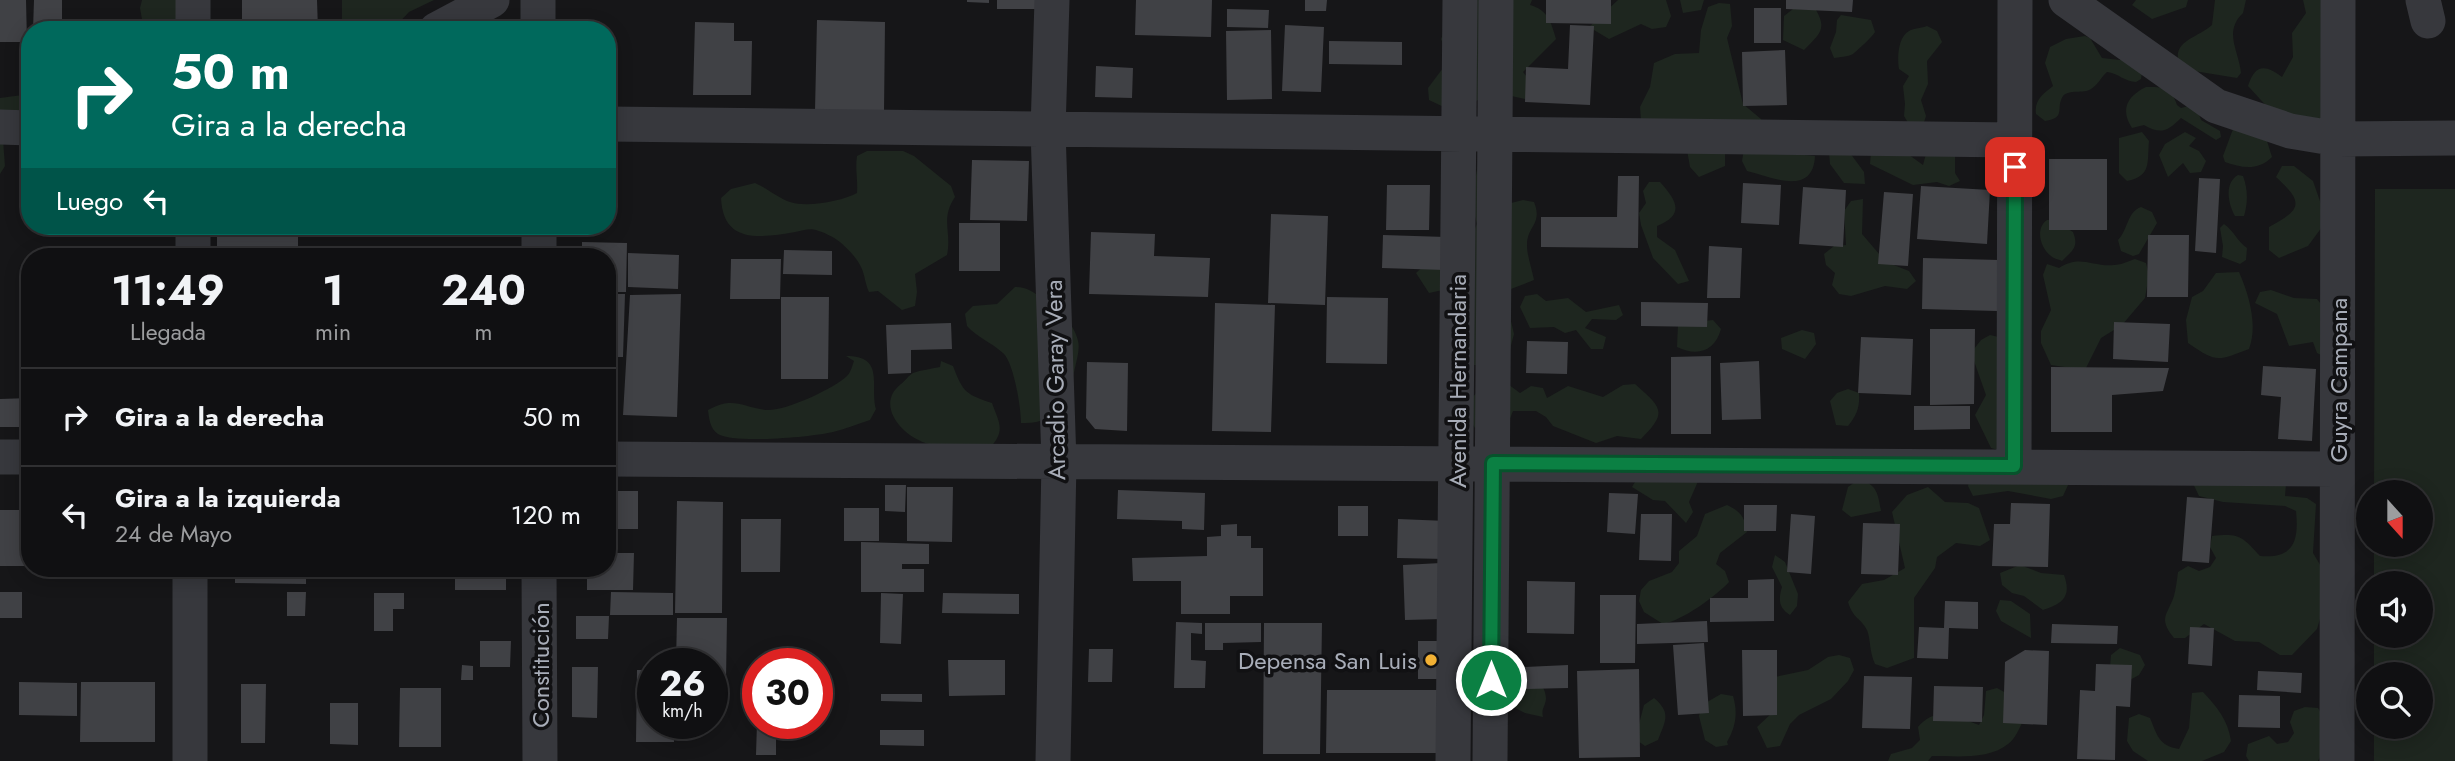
<!DOCTYPE html>
<html lang="es">
<meta charset="utf-8">
<style>
:root{--surface:#101012;--page:#19191b;--text:#f1f3f6;--muted:#9c9d9f;--line:#303032}
body{margin:0;font-family:Jost,sans-serif;background:var(--page);color:var(--text);height:100vh;display:flex;flex-direction:column;font-size:26px;white-space:nowrap}
*{box-sizing:border-box;margin:0}
p{font-size:23px;color:var(--muted)}
.icon{flex:none;width:38px;height:38px;fill:none;stroke:currentColor;stroke-width:2;stroke-linecap:round;stroke-linejoin:round}
.map{position:relative;flex:1;overflow:hidden}
.side{position:absolute;left:21px;top:248px;width:595px;height:329px;display:flex;flex-direction:column;background:var(--surface);border-radius:28px;box-shadow:0 4px 18px #0003,0 0 0 2px var(--line)}
.side>*{flex:none}
.guide{position:absolute;left:21px;top:21px;width:595px;height:214px;border-radius:28px;box-shadow:0 4px 18px #0003,0 0 0 2px var(--line);background:#00695c;color:#fff;overflow:hidden}
.needle{width:46px;rotate:159deg}
.controls{position:absolute;left:2356px;top:480px;display:grid;gap:14px}
.controls a{display:grid;place-items:center;width:77px;height:77px;border-radius:50%;background:var(--surface);box-shadow:0 4px 18px #0003,0 0 0 2px var(--line);font-size:35px}
.speed{position:absolute;left:637px;top:648px;display:flex;gap:14px;font-size:35px;font-weight:700;text-align:center}
.speed>*{display:grid;place-content:center;width:91px;height:91px;border-radius:50%;background:var(--surface);box-shadow:0 4px 18px #0003,0 0 0 2px var(--line);line-height:1}
.speed small{font-size:18px;font-weight:400}
.speed .limit{border:10px solid #d22;background:#fff;color:#111}
.pin{position:absolute;display:grid;place-items:center;width:60px;height:60px;color:#fff;margin:-30px;border-radius:14px;box-shadow:0 4px 10px #0006}
.me{position:absolute;width:77px;margin:-38px;rotate:0deg;stroke-linejoin:round;filter:drop-shadow(0 0 5px #0008)}
.turn{display:flex;align-items:center;gap:24px;height:147px;padding:0 35px;font-size:32px}
.turn .icon{width:91px;height:91px;stroke-width:2.5}
.turn b{display:block;font-size:49px;line-height:60px}
.then{display:flex;align-items:center;height:66px;padding:0 35px;background:#0003;gap:14px;font-size:26px}
.eta{display:flex;justify-content:space-evenly;align-items:center;height:119px;text-align:center}
.eta b{font-size:42px;font-weight:700;line-height:49px}
ul{padding:0;list-style:none}
li{display:flex;align-items:center;gap:21px;height:98px;padding:0 35px;border-top:2px solid var(--line)}
li div{flex:1}
li b{display:block;font-size:26px}
li em{font-style:normal}
.map>svg:first-child{display:block}
</style>
<div class="map">
<svg width="2455" height="761" viewBox="0 0 2455 761">
<rect width="100%" height="100%" fill="#161618"/>
<path fill="#1e261f" d="M142 0H184L187 30H144L140 8Z
M342 0H434L409 12 392 30H342Z
M1448 0H1532L1530 5C1548 10 1551 22 1556 39L1523 72 1537 90 1534 101 1498 93 1450 110 1429 100 1428 88 1449 60 1441 39 1450 18Z
M1618 0H1666L1671 16 1666 27 1652 29 1641 24 1609 39 1589 27Z
M1680 0H1704L1701 10 1683 13Z
M2136 0H2188L2186 7 2152 19 2132 5Z
M2215 0H2246L2243 13C2223 32 2239 51 2241 73L2237 78 2182 69C2167 42 2196 39 2212 25Z
M2303 0H2321L2325 134 2271 111 2248 86C2255 64 2265 64 2282 77L2293 57 2292 33 2306 13Z
M1719 3 1730 4 1732 26 1727 38 1743 104 1761 119 1764 130 1641 120 1640 107 1650 87 1654 63 1675 54 1699 53 1701 30 1708 7Z
M1793 9 1816 10C1828 30 1818 35 1804 50L1783 40 1784 16Z
M1841 15 1871 20 1875 32C1873 36 1857 51 1853 54 1848 57 1839 57 1834 58L1830 48 1836 32 1837 20Z
M1927 26 1937 31 1942 42 1927 61 1928 84 1921 100 1926 116 1924 122 1910 126 1904 116 1905 104 1903 86 1909 76 1899 69C1897 58 1898 37 1909 31 1914 28 1922 28 1927 26Z
M2085 36 2090 38 2102 58 2120 60 2129 53 2142 73 2141 79 2136 82C2125 82 2118 73 2107 72 2101 77 2098 85 2091 89 2084 94 2069 89 2063 96 2055 108 2067 118 2045 121L2036 114C2034 100 2043 94 2053 86L2045 63 2050 47 2066 39Z
M2146 87C2164 87 2171 87 2177 105L2181 108 2192 105 2197 109 2201 120 2220 131 2221 137 2216 140 2181 118C2168 131 2161 135 2144 125L2132 128C2120 110 2127 96 2146 87Z
M30 94V122L3 140 5 166 0 174V98Z
M2233 129 2267 141 2272 157C2258 171 2242 168 2225 162L2223 156Z
M2142 132 2149 141C2147 162 2152 176 2127 181L2119 173V138Z
M2185 132 2196 138 2189 146 2199 151 2206 161 2201 172 2190 173 2183 163 2168 177 2159 155 2165 144Z
M1929 143 1955 148V173L1960 181 1949 186 1937 182 1913 185 1870 164 1871 153 1905 152 1923 165Z
M1725 147V166L1699 177 1690 167 1687 150Z
M1744 149 1815 156C1813 197 1772 177 1747 171L1742 161Z
M867 151H903L914 156 951 186 955 197C940 219 952 232 947 255L915 274 917 292 915 306 902 310 878 291 869 292C865 284 865 275 861 267 857 258 848 249 840 242 834 237 823 232 816 230 810 228 801 231 795 232 760 238 723 244 721 198L731 189 755 183C767 188 778 198 790 202 807 208 842 201 857 193 858 180 855 169 857 156Z
M1829 152 1850 153 1864 172 1865 184 1844 183 1830 164Z
M1480 154 1511 203 1523 200 1534 202C1543 224 1527 226 1527 245 1527 256 1532 269 1534 280L1511 289 1506 300 1514 334 1508 357 1501 366 1473 365 1452 288 1429 293 1416 273 1433 257 1468 244 1477 224 1471 201Z
M2282 166H2294L2313 181 2321 204 2322 227 2308 246 2279 258 2269 250V227C2302 209 2304 203 2276 177Z
M2238 175 2243 176C2248 189 2248 203 2244 216H2235C2228 204 2224 183 2238 175Z
M1649 182H1660C1676 200 1686 214 1657 226V237L1675 250 1689 281 1678 284 1653 258 1641 225 1639 213 1646 203 1643 191Z
M2375 189H2455V761H2374V726H2420V674H2374V635H2420V583H2374V544H2420V492H2374Z
M1863 199 1862 234 1886 262 1909 271 1916 281 1907 289 1885 286 1851 296 1839 294 1832 285 1835 273 1826 265 1824 254 1834 246 1846 245 1844 211 1851 201Z
M2141 207 2152 212 2157 223 2139 254 2133 256 2121 251 2118 240C2128 230 2127 212 2141 207Z
M2047 220H2053L2073 232C2079 247 2073 250 2062 261 2058 259 2054 259 2051 256 2040 248 2035 228 2047 220Z
M2224 224C2234 231 2237 241 2247 248L2246 260 2240 264 2222 257 2223 246 2220 228Z
M2135 259 2146 263 2149 275 2145 298 2122 325 2101 338 2085 370 2051 365 2041 343V331L2051 310 2043 275 2047 264 2059 268C2080 254 2092 267 2114 265 2121 265 2129 261 2135 259Z
M2239 272C2249 295 2258 325 2249 349 2217 361 2217 363 2188 343L2186 320 2192 297 2203 291 2216 273Z
M1015 287C1027 287 1033 292 1043 299 1057 310 1074 322 1078 341 1080 349 1077 359 1075 368 1068 399 1058 425 1021 423 1021 408 1014 363 1003 353 992 343 977 337 967 326L965 314 973 306 997 304Z
M2271 290 2294 298 2317 299 2324 308 2333 361 2317 353 2313 342 2289 346 2277 314 2255 303 2260 292Z
M1537 294 1546 301 1568 298 1586 312 1619 305 1623 315 1616 320 1592 319 1585 328 1606 337 1603 349H1591L1576 330 1565 333 1554 327 1530 328 1520 307 1525 296Z
M1713 320 1721 329C1715 351 1698 357 1677 347L1678 324Z
M1802 330 1814 333 1816 344 1805 359 1782 349 1781 338Z
M1990 335 2012 340 2002 451 1991 448 1975 415 1986 395 1974 361V349L1981 340Z
M846 356C885 356 870 384 876 409L870 420C857 424 845 429 833 432 813 437 734 444 718 434 710 429 709 418 708 410 734 396 741 407 766 410 784 412 835 388 847 376 851 372 852 366 854 361Z
M941 361 953 366C963 392 965 394 992 403 999 423 1006 430 990 448 970 446 948 448 929 444 903 438 874 405 901 384 905 381 909 375 913 373 921 370 931 369 940 367Z
M1501 379 1520 393 1531 386 1543 388 1547 398 1568 386 1603 397 1623 385 1635 384C1662 408 1668 412 1641 439L1617 436 1596 443 1553 426 1546 417 1536 411H1513L1506 429 1475 428 1463 408 1479 390Z
M1848 389 1859 393C1860 407 1857 415 1848 426L1836 425 1830 401 1837 393Z
M2287 473 2285 496 2307 498 2316 504 2313 553 2325 573 2327 595 2317 629 2292 655H2280L2259 642 2235 641 2204 624 2185 638H2174C2158 618 2167 616 2174 596 2176 588 2177 580 2178 572L2188 566 2199 571 2210 567 2216 558 2210 547 2212 536C2239 533 2242 536 2260 556 2294 559 2299 541 2296 511L2285 506 2223 502 2199 496 2189 475Z
M1970 474 2059 477 2068 485 2063 496 2051 499 2008 491 1973 496 1968 486Z
M1638 477 1699 479 1689 502 1693 512 1686 523 1665 501 1653 500 1632 487Z
M1858 480C1877 483 1878 494 1881 511L1851 517 1842 510 1848 487Z
M1928 487 1945 502 1968 503 1979 508 1990 540 1980 546 1956 543 1937 557 1935 568 1914 598V658L1887 668 1875 664C1869 651 1871 640 1867 630 1861 618 1853 619 1848 602L1862 584 1884 580 1905 568 1892 512 1907 495Z
M1727 505C1740 511 1745 517 1747 532L1720 553 1716 564 1725 571 1729 582C1715 597 1683 620 1663 624L1644 612 1639 601 1641 590 1649 581 1672 572 1679 563V551L1697 536 1705 514Z
M1775 555 1785 562 1798 594 1797 606 1790 615C1779 608 1778 600 1782 587L1772 567Z
M2020 565 2041 573 2064 575C2072 597 2062 604 2043 610L2024 596 2012 593 2002 585 2000 573Z
M2000 600 2011 601 2030 614 2031 638 2001 621 1996 611Z
M2120 648 2140 655 2145 665 2139 675 2128 681 2110 667 2111 655Z
M1839 655 1850 658 1854 670 1848 681 1831 699 1799 715 1790 724 1780 746 1767 748 1757 727 1774 711 1775 677 1808 670 1828 657Z
M1518 674C1532 676 1546 683 1546 699 1545 707 1541 709 1543 717L1525 713 1509 705C1504 691 1507 684 1518 674Z
M1997 688 2017 699 2023 721C2019 729 2015 739 2008 744 1989 760 1955 756 1932 756L1928 761H1888L1891 754 1912 748 1920 740 1918 727C1936 705 1957 717 1979 725L1984 715 1986 691Z
M2203 692C2217 707 2228 720 2231 741L2224 752 2202 761H2148L2133 751 2127 741 2129 718 2139 714 2150 718C2157 735 2159 746 2179 749L2189 728 2192 693Z
M1721 694 1733 696C1738 712 1736 727 1727 742L1728 745 1716 747 1705 740 1699 716 1702 705Z
M1654 698C1672 713 1665 721 1658 740L1645 746 1635 739 1644 705Z
M2305 707 2318 708C2334 734 2333 734 2318 761H2249L2246 756 2248 744 2269 736 2277 744 2288 742 2294 733 2290 722 2294 711Z"/>
<path fill="#404145" d="M0 0H26L27 42H0Z
M34 0H62V30H33Z
M242 0H317L318 30H242Z
M967 0H989V3L967 2Z
M997 0H1038V9H997Z
M1136 0H1212L1211 37 1135 35Z
M1305 0H1327L1326 11H1305Z
M1546 0H1611V24L1546 23Z
M1786 0H1853L1852 12 1786 9Z
M1754 8H1781V43H1754Z
M1227 9 1269 10 1268 28 1227 27Z
M817 20 885 22 884 112 815 111Z
M695 22 734 23V41H752L751 95H693Z
M1285 25 1324 27 1321 92 1282 91Z
M1570 25 1594 26 1590 105 1525 102 1526 67 1568 69Z
M1271 30 1272 99 1227 100 1226 31Z
M1329 41 1402 42V65L1329 64Z
M1785 50 1787 105 1743 106 1742 52Z
M1096 66 1133 68 1132 98 1095 97Z
M2049 159H2107V230H2049Z
M972 160 1029 161 1027 221 970 220Z
M1618 176H1639L1638 248 1541 247V217H1617Z
M2199 178 2220 179 2216 253 2195 251Z
M1743 183 1781 185 1779 225 1741 223Z
M1387 185H1430L1429 230H1386Z
M1921 186 1990 190 1987 244 1917 239Z
M1803 187 1846 190 1843 247 1799 244Z
M1884 192 1913 194 1908 266 1878 264Z
M1271 214 1328 216 1325 305 1268 303Z
M959 223H1000V271H959Z
M217 226H298V257H217Z
M1091 232 1155 234 1154 256 1210 258 1208 297 1089 294Z
M1383 235 1446 237 1445 270 1382 268Z
M2148 235H2189L2188 297H2147Z
M582 242 627 243 626 292H607V257H582Z
M1709 246 1742 248 1740 298H1707Z
M784 250 832 251V275L783 274Z
M628 253 679 255 678 289 628 287Z
M1923 258 1999 260 1997 311 1922 309Z
M731 259H781L780 299H730Z
M607 294H625L623 357H607Z
M681 294 677 417 623 415 630 295Z
M781 297H829L828 379H781Z
M1327 297 1388 298 1387 364 1326 363Z
M1641 302 1708 303 1707 327 1641 326Z
M1215 303 1275 305 1271 432 1212 431Z
M2114 322 2170 324 2168 362 2113 359Z
M951 323 952 349 911 350V373L888 374 886 325Z
M1930 329H1975L1974 404 1930 405Z
M1861 337 1913 339 1911 395 1858 393Z
M1527 341 1568 342 1567 374 1526 373Z
M1711 356V434H1671V357Z
M1759 361 1761 419 1722 420 1720 363Z
M1087 362 1128 363 1127 431 1095 429 1086 418Z
M2263 366 2316 369 2312 441 2278 439 2281 397 2261 395Z
M2051 367 2169 368 2163 391 2112 395V432H2051Z
M30 398V427H0V399Z
M1914 406H1970V429L1914 430Z
M885 485H906L905 512 885 511Z
M907 487H953L952 542 907 541Z
M1118 490 1205 493 1204 530 1182 529V521L1117 519Z
M607 491H638V529H607Z
M1609 493 1638 494 1635 534 1607 532Z
M2187 497 2214 499 2209 563 2182 561Z
M677 501 723 502 722 613H675Z
M2011 503 2050 504 2048 567 1992 566 1994 524H2010Z
M1744 505H1777L1776 531H1744Z
M1338 506H1368V536H1338Z
M844 508H879V541H844Z
M0 510H25V566H0Z
M1641 514H1672L1671 561 1639 560Z
M1791 514 1815 516 1811 574 1787 572Z
M741 519H781L780 572H741Z
M1398 519 1447 521 1446 559 1397 558Z
M1863 523 1900 524 1898 575 1861 574Z
M1237 524V536H1251V548H1263V596H1230V614H1181V581H1133L1132 558 1207 556V537L1221 536V525Z
M861 542 929 544V564H902V569H924V592H861Z
M607 553H634L633 590H587V569H607Z
M1441 563 1443 619 1405 620 1403 565Z
M235 569H306V584L235 583Z
M455 569H506V590H455Z
M1774 579V621L1710 622V598H1748V580Z
M1527 581 1575 582 1574 634 1527 633Z
M0 592H22V618H0Z
M287 592H306L305 616H287Z
M611 592 673 593V615H610Z
M374 593H404V609H393V631H374Z
M881 593 903 594 901 644 880 643Z
M943 593 1019 594V614L942 613Z
M1600 595H1636L1635 663H1600Z
M1945 601 1978 602V629L1949 628 1948 659 1917 658 1919 627 1944 628Z
M576 616H609L608 639H576Z
M677 618H727L726 680H712V663H676Z
M1707 621 1708 642 1637 644V624Z
M1176 622 1202 623V634L1191 633V660L1206 661 1205 688H1174Z
M1205 623H1261V642L1223 643V650H1205Z
M1264 623H1322L1320 754H1263Z
M2052 624 2118 626 2117 644 2051 643Z
M2190 627 2214 628 2212 666 2188 664Z
M480 641H511L510 667H480Z
M1418 641H1443V679H1418Z
M1704 643 1709 713 1678 715 1673 645Z
M1089 649H1113L1112 682H1088Z
M1742 650H1777V715L1743 716Z
M2025 650 2049 651 2047 725 2003 723 2005 662Z
M948 660H1005V695L949 696Z
M2096 664 2132 665 2130 707 2116 706 2115 760 2077 759 2080 690 2095 691Z
M462 665 473 666V680H461Z
M1568 665V688L1526 689 1525 667Z
M572 667H598L597 718 572 717Z
M1639 669 1640 757 1579 758 1577 671Z
M637 670H653V723H674V742H636Z
M2258 671 2302 673 2301 693 2257 690Z
M1864 676 1912 677 1910 729 1862 728Z
M19 682 77 683V716L19 715Z
M81 682H155V742H80Z
M241 684H266L265 743H241Z
M1934 686 1983 687 1982 722 1933 721Z
M400 688H441V747H399Z
M1327 690H1442V753H1326Z
M881 694H922V702L881 701Z
M2239 695 2280 696V728L2238 727Z
M330 703H358V745L330 744Z
M757 723H776V755H756Z
M880 730H924V746L880 745Z"/>
<g fill="none" stroke-linecap="round" stroke-linejoin="round">
<path stroke="#37383d" stroke-width="35" d="M193 0V30
M538 0V30
M1052 0 1048 130 1059 462 1053 761
M2066 0 2216 106 2290 131 2338 139 2455 138
M2423 0 2428 21
M436 30 492 0
M607 124 2015 140
M0 127 30 128
M539 226V257
M193 257V226
M0 457H30
M607 459 2337 469
M2014 466 2015 0
M539 569 540 761
M190 761V569
M1453 761 1460 0
M1490 761 1496 0
M2337 761 2338 0"/>
</g>
<g fill="none" stroke-linecap="round" stroke-linejoin="round">
<g stroke="#07532c" stroke-width="18">
<path id="route" d="M1491 680 1493 463 2014 466 2015 167"/>
</g>
<use href="#route" stroke="#0b8043" stroke-width="12"/>
</g>
<circle fill="#f2b134" stroke="#111113" stroke-width="2.5" cx="1431" cy="660" r="7"/>
<g text-anchor="middle" dominant-baseline="central" stroke-width="7" stroke-linejoin="round" paint-order="stroke">
<g font-size="24" fill="#a8adb8" stroke="#111113">
<text transform="translate(1055 380) rotate(-91)">Arcadio Garay Vera</text>
<text transform="translate(2338 380) rotate(-90)">Guyra Campana</text>
<text transform="translate(1457 381) rotate(-90)">Avenida Hernandaria</text>
<text transform="translate(540 665) rotate(-90)">Constitución</text>
</g>
<g font-size="24" fill="#a8adb8" stroke="#111113" text-anchor="end">
<text x="1417" y="660">Depensa San Luis</text>
</g>
</g>
</svg>
<div class="controls">
<a><svg class="needle" viewBox="-14 -14 28 28"><path d="M0-13l5 13h-10z" fill="#e53935"/><path d="M0 13l5-13h-10z" fill="#9c9d9f"/></svg></a>
<a><svg class="icon" aria-label="sound" viewBox="0 0 24 24"><path d="M4 9h4l5-4v14l-5-4H4zM17 9q2 3 0 6"/></svg></a>
<a><svg class="icon" aria-label="search" viewBox="0 0 24 24"><circle cx="10" cy="10" r="6"/><path d="M15 15l6 6"/></svg></a>
</div>
<div class="speed"><div>26<small>km/h</small></div><div class="limit">30</div></div>
<div class="pin" style="left:2015px;top:167px;background:#d93025"><svg class="icon" aria-label="arrive" viewBox="0 0 24 24"><path d="M6 21V4h12l-3 4 3 4H6"/></svg></div>
<svg class="me" style="left:1491px;top:680px" viewBox="-20 -20 40 40"><circle r="17" fill="#0b8043" stroke="#fff" stroke-width="3"/><path d="M0-11L8 9 0 5-8 9z" fill="#fff"/></svg>
<div class="guide">
<div class="turn"><svg class="icon" aria-label="right" viewBox="0 0 24 24"><path d="M7 20v-9h11M14 6l5 5-5 5"/></svg><div><b>50 m</b>Gira a la derecha</div></div>
<div class="then">Luego<svg class="icon" aria-label="left" viewBox="0 0 24 24"><path d="M17 20v-9H6M10 6l-5 5 5 5"/></svg></div>
</div>
<section class="side">
<div class="eta">
<div><b>11:49</b><p>Llegada</p></div>
<div><b>1</b><p>min</p></div>
<div><b>240</b><p>m</p></div>
</div>
<ul>
<li><svg class="icon" aria-label="right" viewBox="0 0 24 24"><path d="M7 20v-9h11M14 6l5 5-5 5"/></svg><div><b>Gira a la derecha</b></div><em>50 m</em></li>
<li><svg class="icon" aria-label="left" viewBox="0 0 24 24"><path d="M17 20v-9H6M10 6l-5 5 5 5"/></svg><div><b>Gira a la izquierda</b><p>24 de Mayo</p></div><em>120 m</em></li>
</ul>
</section>
</div>
